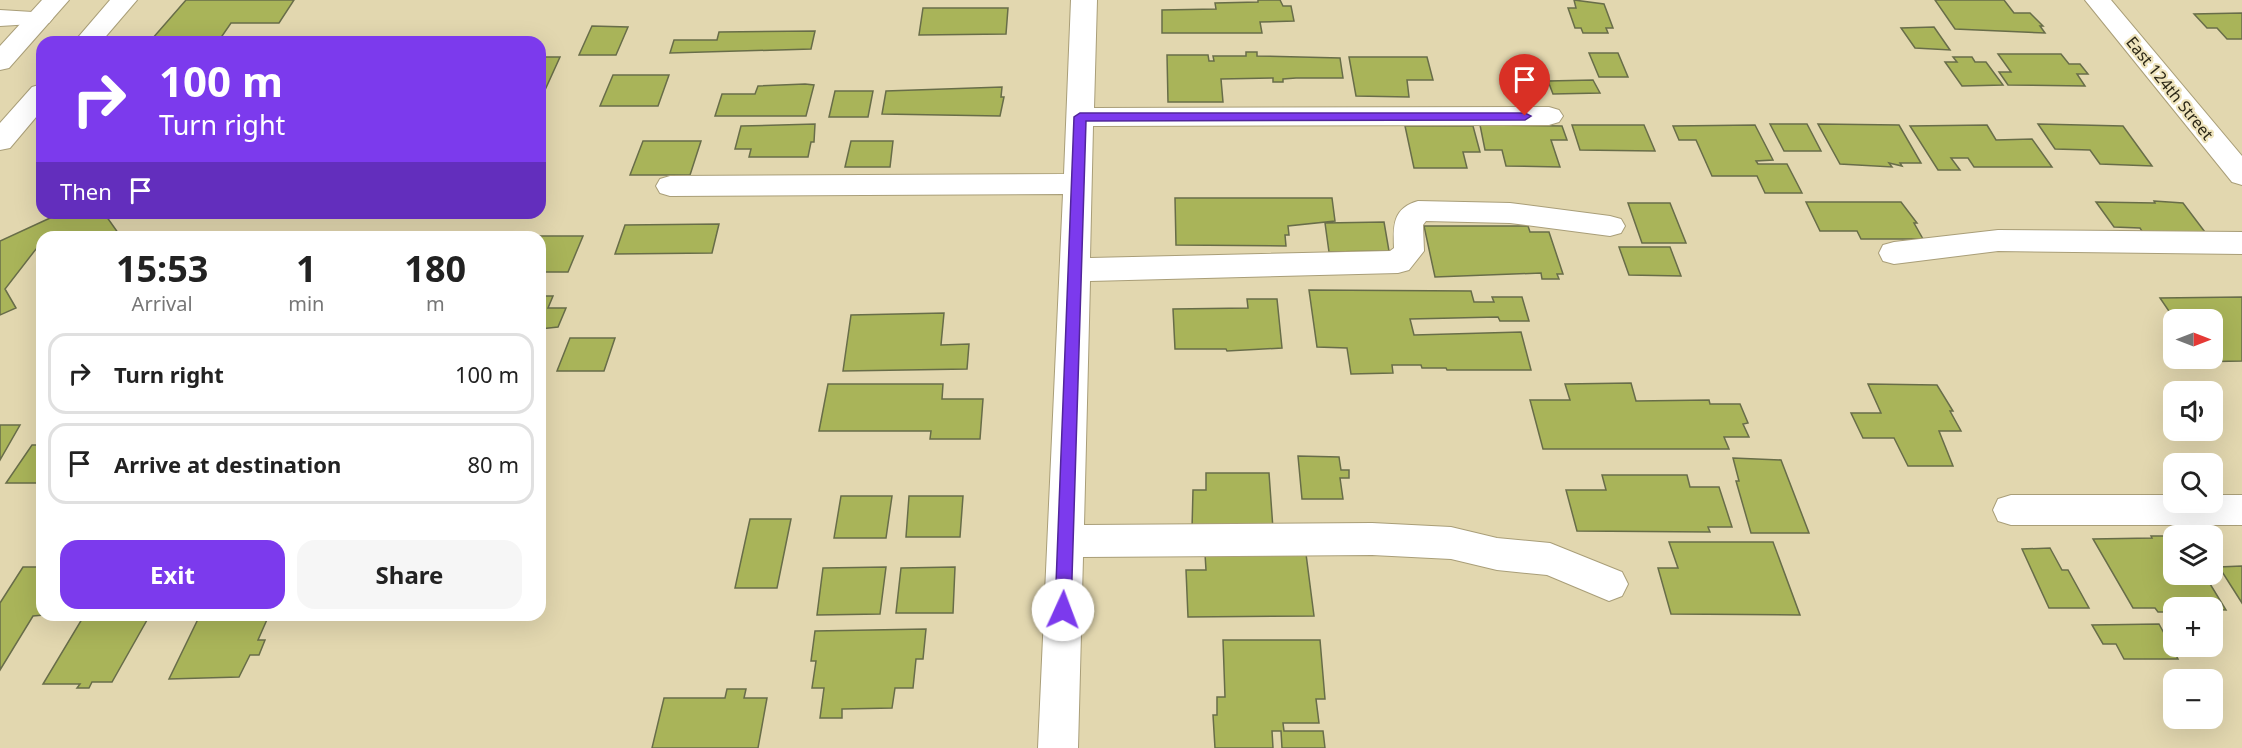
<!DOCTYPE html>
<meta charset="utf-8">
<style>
:root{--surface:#fff;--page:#f6f6f6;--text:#222;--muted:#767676;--line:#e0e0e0;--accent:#7c3aed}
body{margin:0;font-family:"Noto Sans",sans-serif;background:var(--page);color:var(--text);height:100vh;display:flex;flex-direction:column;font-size:22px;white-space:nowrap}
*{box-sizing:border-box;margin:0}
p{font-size:20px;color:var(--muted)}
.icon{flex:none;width:33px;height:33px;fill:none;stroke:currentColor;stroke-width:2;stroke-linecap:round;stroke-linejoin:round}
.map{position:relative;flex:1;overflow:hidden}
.details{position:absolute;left:36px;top:231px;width:510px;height:390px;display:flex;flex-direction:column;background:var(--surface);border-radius:18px;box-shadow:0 6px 24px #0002}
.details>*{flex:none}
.guide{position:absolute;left:36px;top:36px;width:510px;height:183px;border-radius:18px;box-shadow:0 6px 24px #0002;background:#7c3aed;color:#fff;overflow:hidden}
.needle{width:39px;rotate:90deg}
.fabs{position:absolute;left:2163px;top:309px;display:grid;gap:12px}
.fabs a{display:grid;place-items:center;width:60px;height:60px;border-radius:12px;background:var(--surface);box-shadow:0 6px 24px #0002;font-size:30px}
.pin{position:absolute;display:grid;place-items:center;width:51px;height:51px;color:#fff;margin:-62px -26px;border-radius:50% 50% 50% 0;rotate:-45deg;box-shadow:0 0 6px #0007}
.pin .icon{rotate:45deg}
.me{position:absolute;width:66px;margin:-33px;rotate:2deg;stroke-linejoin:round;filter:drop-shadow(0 0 4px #0008)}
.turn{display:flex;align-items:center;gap:21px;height:126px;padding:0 24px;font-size:27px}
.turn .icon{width:78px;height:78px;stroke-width:2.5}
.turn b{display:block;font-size:42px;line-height:51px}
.then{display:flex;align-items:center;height:57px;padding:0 24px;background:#0003;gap:12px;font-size:22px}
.eta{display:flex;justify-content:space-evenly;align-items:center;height:102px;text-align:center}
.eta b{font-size:36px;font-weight:700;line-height:42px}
.action{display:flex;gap:12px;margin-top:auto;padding:12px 24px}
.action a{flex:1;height:69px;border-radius:18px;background:var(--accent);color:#fff;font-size:24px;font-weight:700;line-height:69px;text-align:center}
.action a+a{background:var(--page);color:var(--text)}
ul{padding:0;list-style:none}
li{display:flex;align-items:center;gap:18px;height:81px;margin:0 12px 9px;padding:0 12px;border:3px solid var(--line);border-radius:18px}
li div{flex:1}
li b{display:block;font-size:22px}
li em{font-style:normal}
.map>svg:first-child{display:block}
</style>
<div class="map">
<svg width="2242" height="748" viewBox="0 0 2242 748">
<rect width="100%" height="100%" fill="#e2d7af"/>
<path fill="#a9b459" stroke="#686d49" stroke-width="1.5" d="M186 0H294L279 23H231L220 39H152Z
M1258 0H1280L1283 6H1291L1294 21 1260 22 1262 33H1162V10L1216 9 1215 3 1258 2Z
M1574 0 1604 4 1613 28H1606L1608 33H1583L1581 28H1575L1568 8H1576Z
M1935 0H2004L2014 13H2030L2043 26H2040L2045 33 1955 29Z
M923 8H1008L1006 34 919 35Z
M2242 13V39H2227L2217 28H2207L2194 14Z
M592 26 628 27 616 55H579Z
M1934 27 1950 50 1915 48 1901 28Z
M815 31 811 49 670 53 674 40H717L719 32Z
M1246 52H1257V56L1340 58 1343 78H1296L1283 79V82H1273V78L1221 79 1223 102H1168L1167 55H1208L1209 61H1214L1213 56H1246Z
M1589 53H1618L1628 77H1599Z
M1998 54H2061L2069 64H2080L2088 74H2077L2085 86 2008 85 1999 72H2011Z
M540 57H560L545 90H540Z
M1349 57H1427L1433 80H1407L1409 97 1356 96Z
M1953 57H1972L1975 62H1986L2003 85 1962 86 1945 62H1957Z
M613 75H669L658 106H600Z
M1593 80 1600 93 1553 94 1548 81Z
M805 84 814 85 806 116H715L722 94H755L758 86Z
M1002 87 1001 97H1004L1000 116 882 114 886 91Z
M835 91H873L868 117H829Z
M815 124 814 142H811L808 157H749L751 149H735L741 126Z
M1770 124H1807L1821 151H1784Z
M1818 124 1899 125 1921 163H1900L1902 166 1889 163 1892 167 1840 164Z
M2038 124 2123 126 2152 166 2100 164 2090 150 2055 149Z
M1480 125 1562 126 1567 140H1551L1560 167 1506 166 1502 150H1485Z
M1572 125H1644L1655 151 1580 150Z
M1755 125 1773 160 1756 161 1758 164H1787L1802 193H1765L1757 176H1712L1696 140H1679L1673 126Z
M1987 125 1996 140 2032 139 2052 167H1974L1968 158H1951L1960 170H1938L1910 126Z
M1405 126H1473L1480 152H1463L1467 168H1414Z
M643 141H701L690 175H630Z
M851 141H893L890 167H845Z
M1175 198H1332L1335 221 1288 226 1289 235H1285L1286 246 1176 245Z
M2154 201 2183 203 2211 240 2147 239 2140 228 2114 227 2096 202 2155 203Z
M1806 202H1901L1917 223H1914L1923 239H1861L1857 231H1820Z
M1628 203H1670L1686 243H1642Z
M61 213 64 216 70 213H104L121 237H42V246L36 249 5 289 16 308 0 315V241Z
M1384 222 1389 251 1329 252 1325 223Z
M719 224 712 253 615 254 625 225Z
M1424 226H1528L1530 232H1549L1563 274H1557L1559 279H1542L1541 273 1435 277Z
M530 236H583L568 272H540V237Z
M1619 247H1670L1681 276 1629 275Z
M1309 290 1471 291 1474 302H1494L1492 297H1522L1529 321H1500L1498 317 1410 319 1414 335 1521 332 1531 370H1447L1446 368H1422L1421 365H1392L1393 373 1351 374 1347 348 1317 347Z
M540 296H553L548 308H566L558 327 540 329Z
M2242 297V361L2191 362 2188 358H2212V320H2175L2160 298Z
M1247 299H1277L1282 348 1227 351 1226 349H1175L1173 309 1248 308Z
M944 313 941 345 969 344 967 369 843 371 851 315Z
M570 338H615L604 371H557Z
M1631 383 1636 401 1709 400 1710 404H1740L1748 423 1743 424 1749 437H1724L1729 449H1543L1530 400H1570L1565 384Z
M828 384H943L942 399H983L980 439H930L931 431H819Z
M1868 384 1937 385 1953 411H1950L1961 431H1939L1953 466H1908L1894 438H1863L1851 413H1881Z
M0 425H20L0 460Z
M32 445H42V483H6Z
M1298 456 1339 457 1341 470H1349V478H1340L1343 499H1302Z
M1733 458 1781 460 1809 533H1751L1736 481H1739Z
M1206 473H1269L1273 529H1192L1193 490H1206Z
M1602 475H1687L1690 487H1719L1732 527H1708L1710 532 1577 531 1566 490H1606Z
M841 496H892L886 538H834Z
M909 496H963L960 537H906Z
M750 519H791L777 588H735Z
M2151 536H2174V574H2204L2226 610 2174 608V612H2158L2155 608H2133L2093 539 2152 538Z
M1669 542H1773L1800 615 1671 614 1658 568H1678Z
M2050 548 2062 570H2068L2089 608H2049L2022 549Z
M1205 554H1306L1314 616 1188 617 1186 570H1206Z
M2242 566V603L2219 567Z
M23 567H42V615H44L33 616 0 670V603Z
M886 567 880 614 817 615 823 568Z
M955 567 953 613H896L901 568Z
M91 615H134L131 620H147L112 682H92L89 688H77L80 684H43L82 619H88Z
M200 615H269L258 640H265L259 655H250L239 677 169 679Z
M2159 624 2178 659H2124L2116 644H2103L2092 625Z
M926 629 923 659H916L913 688H895L892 708 842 709V718H820L824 688H812L816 661H811L815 631Z
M1223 640H1320L1325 699H1316L1319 723H1283L1284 731H1323L1325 748H1282L1281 731H1272L1273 748H1215L1213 715H1217V697H1225Z
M727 689H746L744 698H767L758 748H652L664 698H725Z"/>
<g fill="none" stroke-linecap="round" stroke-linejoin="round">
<g stroke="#a99e78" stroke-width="2">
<path id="minor" d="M1071 0H1097L1094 108 1549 107 1559 110 1563 116 1559 122 1549 125 1093 126 1090 258 1390 251 1394 248C1393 225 1393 208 1418 201L1510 203 1610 216 1621 219 1625 226 1621 233 1610 236 1510 223 1426 221 1423 225 1424 251 1409 270 1398 273 1090 281 1084 525 1372 523 1451 527 1497 538 1550 543 1622 572 1628 584 1622 596 1609 601 1547 575 1497 570 1451 559 1372 555 1083 557 1078 748H1038L1063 194 670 196 660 193 656 186 660 179 670 176 1064 174Z
M2085 0H2111L2242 156V185L2232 182Z
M0 10 49 13 53 18 49 23 0 26Z
M1998 230 2242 232V254L1998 251 1894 264 1883 261 1879 253 1883 245 1894 242Z
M2011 495H2174V502H2212V495H2242V525H2011L1998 521 1993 510 1998 499Z"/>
</g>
<g stroke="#a99e78" stroke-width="2">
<path id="major" d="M42 0H69L9 68 0 70V46Z
M110 0H137L101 42H74Z
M42 84V110L10 148 0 150V123L32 87Z"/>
</g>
<use href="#minor" fill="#fff" fill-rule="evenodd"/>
<use href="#major" fill="#fff" fill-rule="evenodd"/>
</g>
<path fill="#7c3aed" stroke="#51269a" stroke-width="1.5" d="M1080 113H1525L1531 116 1525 120 1086 121 1071 610 1069 615 1063 617 1058 615 1055 610 1074 117Z"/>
<g text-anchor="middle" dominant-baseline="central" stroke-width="4.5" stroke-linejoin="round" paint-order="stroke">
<g font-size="16" fill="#2a2616" stroke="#efe4bc">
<text transform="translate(2170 88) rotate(51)">East 124th Street</text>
</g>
</g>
</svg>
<div class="fabs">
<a><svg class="needle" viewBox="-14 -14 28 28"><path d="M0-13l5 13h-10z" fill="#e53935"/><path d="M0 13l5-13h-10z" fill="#767676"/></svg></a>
<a><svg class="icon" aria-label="sound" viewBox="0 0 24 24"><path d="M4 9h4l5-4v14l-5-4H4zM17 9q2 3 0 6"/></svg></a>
<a><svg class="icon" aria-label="search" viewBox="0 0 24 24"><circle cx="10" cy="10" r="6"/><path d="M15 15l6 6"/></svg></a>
<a><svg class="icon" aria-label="layers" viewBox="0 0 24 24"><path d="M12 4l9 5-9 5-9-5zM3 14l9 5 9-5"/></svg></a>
<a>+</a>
<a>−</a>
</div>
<div class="pin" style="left:1525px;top:116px;background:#d93025"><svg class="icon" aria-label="arrive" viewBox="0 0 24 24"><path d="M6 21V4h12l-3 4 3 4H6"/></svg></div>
<svg class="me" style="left:1063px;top:610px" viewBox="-20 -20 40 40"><circle r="19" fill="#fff"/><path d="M0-13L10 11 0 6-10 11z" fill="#7c3aed"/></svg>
<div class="guide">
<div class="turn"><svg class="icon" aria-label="right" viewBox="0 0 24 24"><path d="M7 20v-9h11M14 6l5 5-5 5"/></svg><div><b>100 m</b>Turn right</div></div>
<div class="then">Then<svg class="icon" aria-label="arrive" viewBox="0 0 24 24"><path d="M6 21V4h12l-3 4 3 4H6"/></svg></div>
</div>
<section class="details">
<div class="eta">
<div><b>15:53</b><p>Arrival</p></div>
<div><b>1</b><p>min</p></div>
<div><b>180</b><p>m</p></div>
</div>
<ul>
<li><svg class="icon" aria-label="right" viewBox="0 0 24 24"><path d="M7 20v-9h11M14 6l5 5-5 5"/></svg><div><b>Turn right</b></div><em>100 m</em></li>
<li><svg class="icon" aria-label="arrive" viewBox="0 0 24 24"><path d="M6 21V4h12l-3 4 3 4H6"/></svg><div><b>Arrive at destination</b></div><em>80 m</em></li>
</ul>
<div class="action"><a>Exit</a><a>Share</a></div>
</section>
</div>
